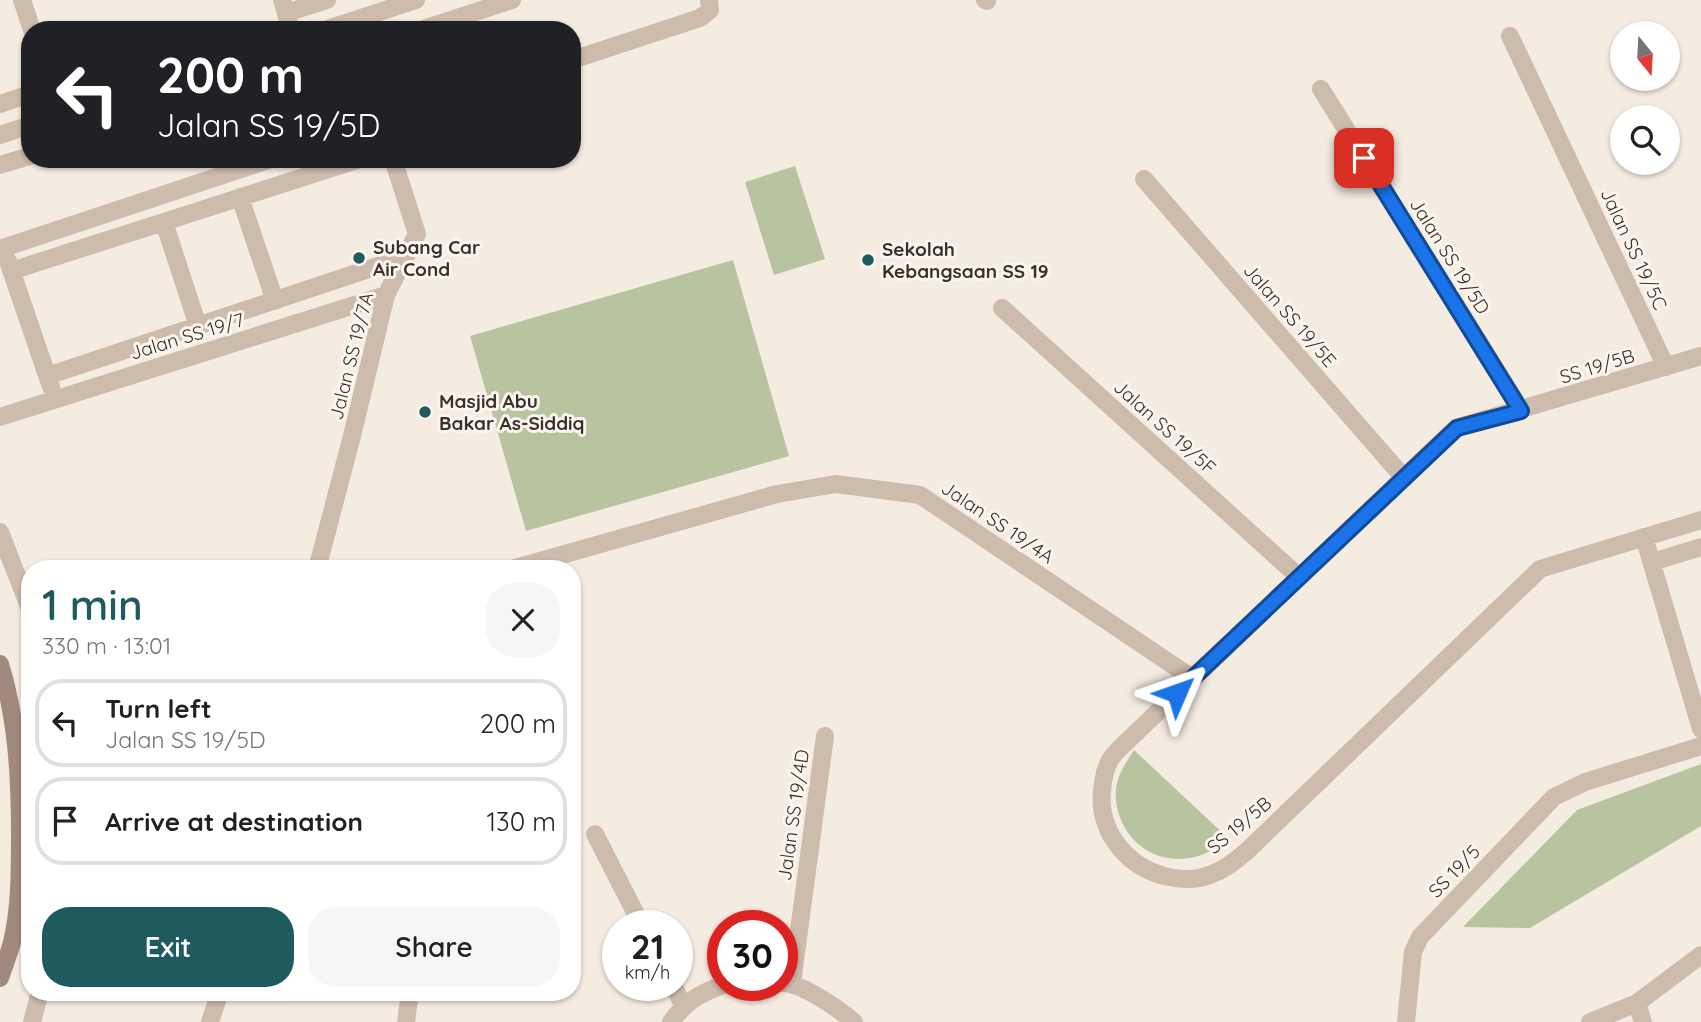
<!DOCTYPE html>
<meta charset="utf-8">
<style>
:root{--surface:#fff;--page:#f6f6f6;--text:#202124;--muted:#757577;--line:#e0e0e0;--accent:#1f5a5e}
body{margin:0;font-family:Quicksand,sans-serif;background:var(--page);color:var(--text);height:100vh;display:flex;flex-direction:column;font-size:26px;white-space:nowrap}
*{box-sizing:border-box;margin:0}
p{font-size:23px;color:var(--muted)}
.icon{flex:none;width:38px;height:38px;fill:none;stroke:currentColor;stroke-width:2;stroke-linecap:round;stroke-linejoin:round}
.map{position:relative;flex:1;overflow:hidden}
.drawer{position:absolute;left:21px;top:560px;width:560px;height:441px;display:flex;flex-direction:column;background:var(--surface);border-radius:28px;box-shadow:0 2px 5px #0004}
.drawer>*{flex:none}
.top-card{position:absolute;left:21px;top:21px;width:560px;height:147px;border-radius:28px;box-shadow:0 2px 5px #0004;background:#202124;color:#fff;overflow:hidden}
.needle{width:46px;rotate:162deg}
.controls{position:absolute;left:1610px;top:21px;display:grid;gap:14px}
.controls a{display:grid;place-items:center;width:70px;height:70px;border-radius:50%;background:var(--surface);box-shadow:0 2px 5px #0004;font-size:35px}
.speed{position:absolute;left:602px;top:910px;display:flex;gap:14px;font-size:35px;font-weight:700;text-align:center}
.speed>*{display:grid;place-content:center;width:91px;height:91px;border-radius:50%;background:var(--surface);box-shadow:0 2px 5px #0004;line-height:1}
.speed small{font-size:18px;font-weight:400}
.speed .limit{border:10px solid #d22;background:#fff;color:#111}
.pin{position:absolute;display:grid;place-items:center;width:60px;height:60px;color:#fff;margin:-30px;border-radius:14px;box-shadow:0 4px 10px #0006}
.me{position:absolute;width:77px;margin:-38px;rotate:47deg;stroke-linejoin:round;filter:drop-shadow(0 0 5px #0008)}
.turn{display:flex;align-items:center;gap:24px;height:147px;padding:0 21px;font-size:32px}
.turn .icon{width:91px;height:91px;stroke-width:2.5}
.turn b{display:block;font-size:49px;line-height:60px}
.round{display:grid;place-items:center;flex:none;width:74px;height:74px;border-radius:28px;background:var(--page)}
.headline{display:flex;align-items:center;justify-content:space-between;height:119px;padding:0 21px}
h1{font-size:42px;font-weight:600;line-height:52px;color:var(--accent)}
.cta{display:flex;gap:14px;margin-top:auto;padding:14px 21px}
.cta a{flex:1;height:80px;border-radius:28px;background:var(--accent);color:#fff;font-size:28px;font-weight:600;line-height:80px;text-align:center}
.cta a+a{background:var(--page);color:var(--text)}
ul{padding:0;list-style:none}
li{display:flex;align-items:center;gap:21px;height:88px;margin:0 14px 10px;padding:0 7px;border:4px solid var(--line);border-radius:28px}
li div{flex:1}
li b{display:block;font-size:26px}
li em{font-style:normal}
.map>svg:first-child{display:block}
</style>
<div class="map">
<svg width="1701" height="1022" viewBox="0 0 1701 1022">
<rect width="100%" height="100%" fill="#f4ebe1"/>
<path fill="#b8c4a0" d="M795 166 825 259 774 275 745 182Z
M733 260 789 456 526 531 470 336Z
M1134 750 1228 838C1195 871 1140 865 1121 820 1117 811 1115 799 1116 789 1118 774 1126 762 1134 750Z
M1701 764V826L1530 928 1463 927 1577 810Z"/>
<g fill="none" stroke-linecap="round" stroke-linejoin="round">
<path stroke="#cdbbac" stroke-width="18" d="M22 0 32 30
M282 0 291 30
M985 0 987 1
M286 13 327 0
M324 30 416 0
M420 30 512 0
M1510 36 1666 367
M572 60 700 18 710 10 709 0
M1321 89 1521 410
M0 104 30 94
M0 135 30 125
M0 165 30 156
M1144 179 1404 478
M240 197 275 301
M164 222 198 326
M0 249 271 159
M8 261 51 387
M11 271 360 159
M1002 308 1299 577
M1701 356 1456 428 1121 747C1117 751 1113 755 1110 760 1105 769 1103 780 1102 791 1098 833 1129 869 1169 877 1183 880 1199 880 1212 874 1226 869 1237 860 1248 850L1540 569 1701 520
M47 376 405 257
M0 417 386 295
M0 532 30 609
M1644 537 1701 729
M1652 562 1701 547
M317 569 352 436 386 295 417 234 393 159
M512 569 777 494 836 484 920 495 1192 678
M595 834 642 926
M782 983C802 983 839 1009 854 1022
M792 983 825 736
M673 985 683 1005
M1637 1003 1643 1022
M32 1022 40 992
M210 1022 220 992
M406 1022 410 992
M671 1022C686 1001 699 994 723 985
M1406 1022 1413 952 1420 937 1554 797 1585 782 1701 746
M1590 1022 1637 1003 1701 955"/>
<path stroke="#a18a7d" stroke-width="18" d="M0 664C17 719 20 777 20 835 20 869 20 909 12 942 9 954 4 966 0 978"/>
</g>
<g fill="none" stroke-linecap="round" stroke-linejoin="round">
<g stroke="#114b97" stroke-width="18">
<path id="route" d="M1177 693 1457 428 1521 411 1364 158"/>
</g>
<use href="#route" stroke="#1a73e8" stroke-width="12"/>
</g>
<g fill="#1f5a5e" stroke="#fbf5ee" stroke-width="2.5">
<circle cx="359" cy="258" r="7"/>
<circle cx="868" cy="260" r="7"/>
<circle cx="425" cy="412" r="7"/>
</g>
<g text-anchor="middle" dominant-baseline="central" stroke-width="6" stroke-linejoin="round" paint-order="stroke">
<g font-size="19" font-weight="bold" fill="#3b302b" stroke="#fbf5ee" text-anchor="start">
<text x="373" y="247">Subang Car<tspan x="373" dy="22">Air Cond</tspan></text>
<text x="882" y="249">Sekolah<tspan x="882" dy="22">Kebangsaan SS 19</tspan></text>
<text x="439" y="401">Masjid Abu<tspan x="439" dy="22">Bakar As-Siddiq</tspan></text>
</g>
<g font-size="19" fill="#3b302b" stroke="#fbf5ee">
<text transform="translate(1634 249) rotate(65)">Jalan SS 19/5C</text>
<text transform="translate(1450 256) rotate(58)">Jalan SS 19/5D</text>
<text transform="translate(1290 315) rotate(49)">Jalan SS 19/5E</text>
<text transform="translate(187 336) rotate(-17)">Jalan SS 19/7</text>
<text transform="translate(351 356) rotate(-76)">Jalan SS 19/7A</text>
<text transform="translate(1597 366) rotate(-17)">SS 19/5B</text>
<text transform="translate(1165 427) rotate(42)">Jalan SS 19/5F</text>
<text transform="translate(998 522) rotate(34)">Jalan SS 19/4A</text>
<text transform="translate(793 815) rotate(-82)">Jalan SS 19/4D</text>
<text transform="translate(1239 825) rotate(-40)">SS 19/5B</text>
<text transform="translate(1454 871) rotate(-46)">SS 19/5</text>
</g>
</g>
</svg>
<div class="controls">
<a><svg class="needle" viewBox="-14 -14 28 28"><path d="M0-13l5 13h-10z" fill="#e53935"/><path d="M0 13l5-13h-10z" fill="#757577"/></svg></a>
<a><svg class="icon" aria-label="search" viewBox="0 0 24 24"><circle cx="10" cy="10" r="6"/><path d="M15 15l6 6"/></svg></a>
</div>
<div class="speed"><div>21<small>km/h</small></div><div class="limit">30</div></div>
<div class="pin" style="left:1364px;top:158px;background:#d93025"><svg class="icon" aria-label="arrive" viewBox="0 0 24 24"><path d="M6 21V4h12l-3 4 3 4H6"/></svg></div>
<svg class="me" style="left:1177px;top:693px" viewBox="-20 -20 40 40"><path d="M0-17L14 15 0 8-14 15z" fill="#1a73e8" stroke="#fff" stroke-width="4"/></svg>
<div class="top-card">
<div class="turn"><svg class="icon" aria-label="left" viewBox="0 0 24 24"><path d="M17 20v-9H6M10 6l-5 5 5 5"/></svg><div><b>200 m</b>Jalan SS 19/5D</div></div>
</div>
<section class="drawer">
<div class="headline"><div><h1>1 min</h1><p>330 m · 13:01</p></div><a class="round"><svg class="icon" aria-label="close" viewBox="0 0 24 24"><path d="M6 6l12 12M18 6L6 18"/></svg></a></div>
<ul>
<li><svg class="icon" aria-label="left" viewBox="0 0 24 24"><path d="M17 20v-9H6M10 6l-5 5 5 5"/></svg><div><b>Turn left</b><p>Jalan SS 19/5D</p></div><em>200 m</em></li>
<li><svg class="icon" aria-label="arrive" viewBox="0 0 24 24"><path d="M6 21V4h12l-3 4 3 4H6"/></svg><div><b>Arrive at destination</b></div><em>130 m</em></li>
</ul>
<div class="cta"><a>Exit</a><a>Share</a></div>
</section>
</div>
